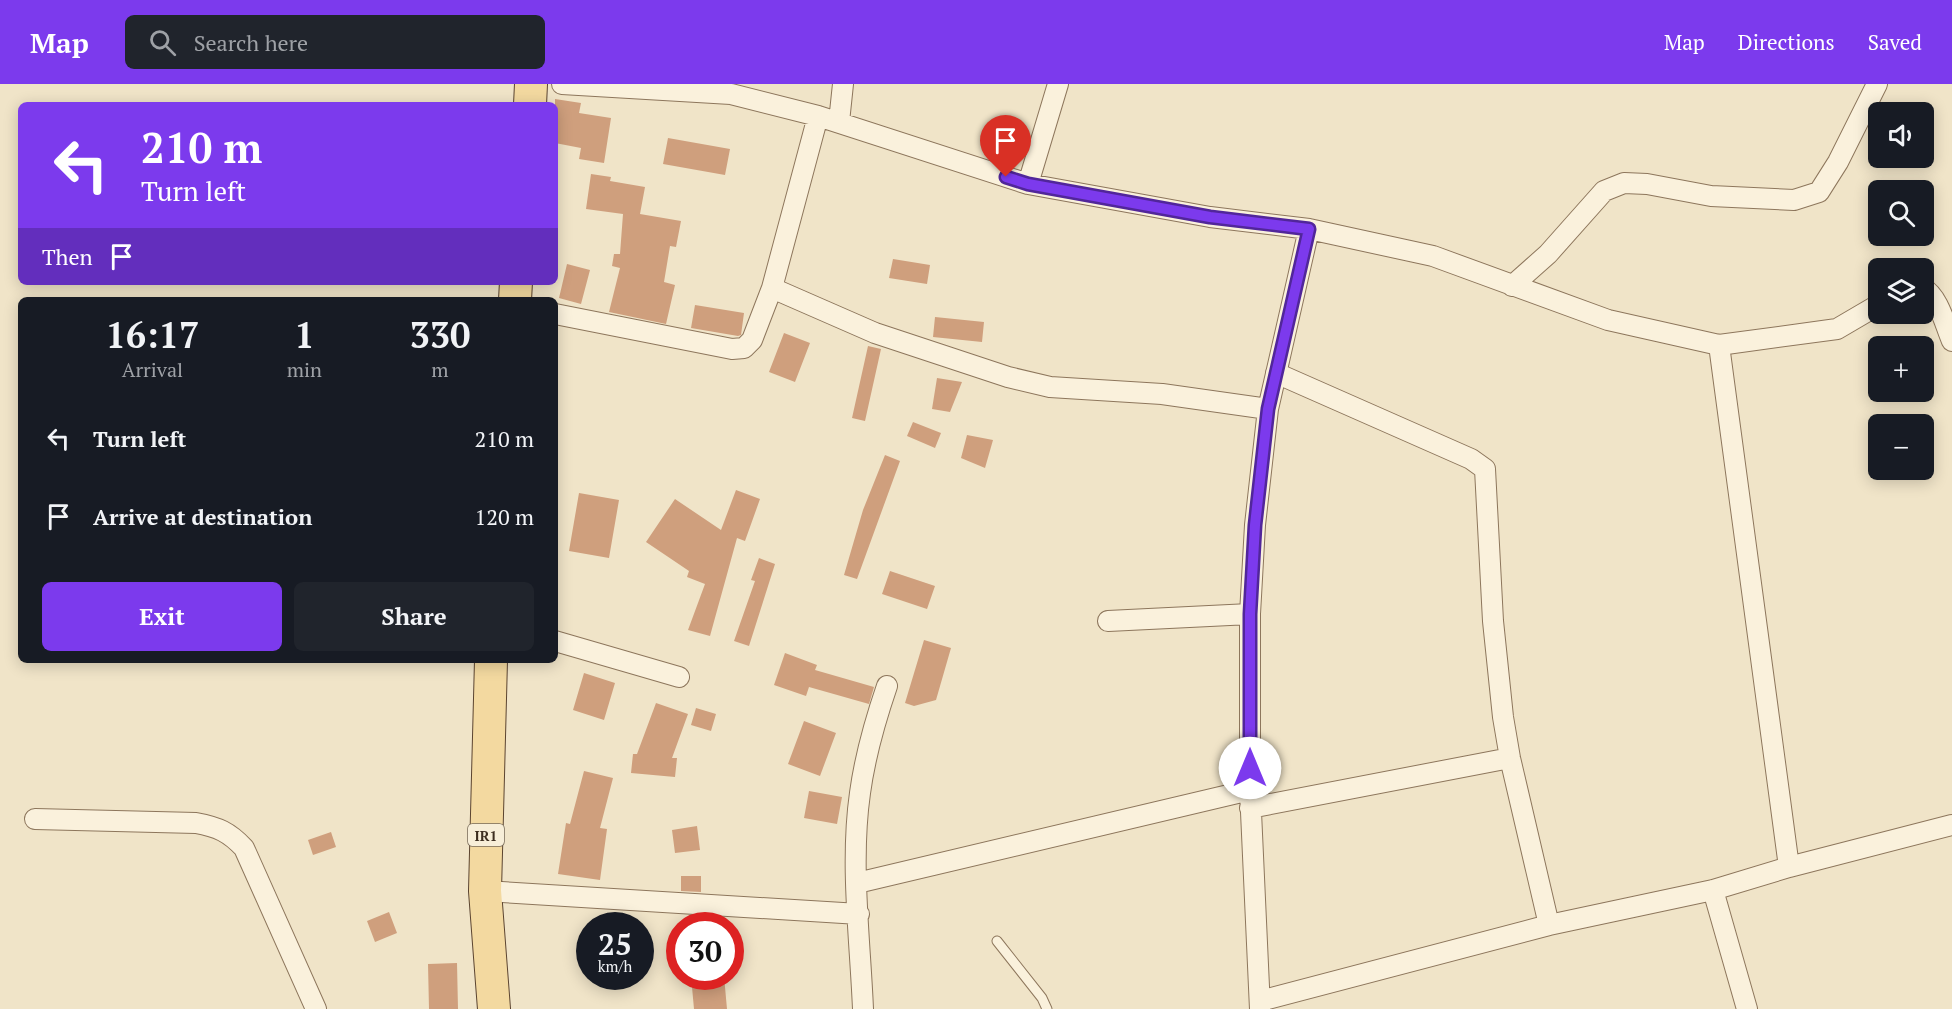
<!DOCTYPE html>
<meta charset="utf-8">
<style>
:root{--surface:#171b24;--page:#20242c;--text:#f1f3f6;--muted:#9ea1a6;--accent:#7c3aed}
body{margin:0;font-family:"PT Serif",serif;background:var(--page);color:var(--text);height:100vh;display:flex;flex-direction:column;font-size:22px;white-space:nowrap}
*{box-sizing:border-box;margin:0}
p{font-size:20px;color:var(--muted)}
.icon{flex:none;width:33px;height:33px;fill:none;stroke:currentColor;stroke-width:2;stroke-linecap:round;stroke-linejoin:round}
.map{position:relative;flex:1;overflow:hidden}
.sheet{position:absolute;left:18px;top:213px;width:540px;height:366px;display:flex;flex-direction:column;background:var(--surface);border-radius:9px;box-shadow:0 3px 15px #0003}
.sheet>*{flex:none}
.hud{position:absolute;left:18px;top:18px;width:540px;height:183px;border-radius:9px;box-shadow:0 3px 15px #0003;background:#7c3aed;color:#fff;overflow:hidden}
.fabs{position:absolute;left:1868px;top:18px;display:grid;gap:12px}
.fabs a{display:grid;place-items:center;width:66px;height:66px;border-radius:9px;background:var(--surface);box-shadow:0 3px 15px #0003;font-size:30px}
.speed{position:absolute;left:576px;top:828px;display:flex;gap:12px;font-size:30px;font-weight:700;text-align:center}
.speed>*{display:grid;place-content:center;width:78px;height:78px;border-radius:50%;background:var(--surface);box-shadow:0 3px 15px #0003;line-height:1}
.speed small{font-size:15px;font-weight:400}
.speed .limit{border:9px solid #d22;background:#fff;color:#111}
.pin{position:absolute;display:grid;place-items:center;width:51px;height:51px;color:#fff;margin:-62px -26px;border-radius:50% 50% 50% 0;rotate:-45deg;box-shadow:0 0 6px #0007}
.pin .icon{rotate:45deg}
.me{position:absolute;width:66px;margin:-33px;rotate:0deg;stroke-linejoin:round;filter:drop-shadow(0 0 4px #0008)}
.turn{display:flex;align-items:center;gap:21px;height:126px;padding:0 24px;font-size:27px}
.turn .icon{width:78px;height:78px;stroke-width:2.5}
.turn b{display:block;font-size:42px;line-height:51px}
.then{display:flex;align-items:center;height:57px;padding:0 24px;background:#0003;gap:12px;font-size:22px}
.eta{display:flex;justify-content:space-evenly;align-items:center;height:102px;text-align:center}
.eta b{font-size:36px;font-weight:700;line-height:42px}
.primary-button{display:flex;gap:12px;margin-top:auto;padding:12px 24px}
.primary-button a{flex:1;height:69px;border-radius:9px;background:var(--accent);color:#fff;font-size:24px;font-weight:700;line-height:69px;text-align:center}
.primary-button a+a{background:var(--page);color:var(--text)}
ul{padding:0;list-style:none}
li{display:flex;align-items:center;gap:18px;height:78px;padding:0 24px}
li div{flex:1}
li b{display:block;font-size:22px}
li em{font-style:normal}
header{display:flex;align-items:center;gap:36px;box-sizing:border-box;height:84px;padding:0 30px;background:var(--accent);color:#fff}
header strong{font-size:28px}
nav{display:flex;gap:33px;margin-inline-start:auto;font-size:21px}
.search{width:420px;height:54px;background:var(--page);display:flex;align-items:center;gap:15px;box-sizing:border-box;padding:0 21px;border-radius:9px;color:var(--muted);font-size:22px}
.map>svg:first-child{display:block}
</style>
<header>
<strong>Map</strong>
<div class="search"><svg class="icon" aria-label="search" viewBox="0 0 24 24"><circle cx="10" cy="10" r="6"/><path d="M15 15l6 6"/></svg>Search here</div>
<nav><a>Map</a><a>Directions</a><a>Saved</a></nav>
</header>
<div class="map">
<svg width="1952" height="925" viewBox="0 0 1952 925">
<rect width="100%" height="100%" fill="#f0e4c8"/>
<path fill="#cf9f7d" d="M555 15 581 19 579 29 611 34 604 79 579 75 581 64 555 59Z
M668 54 730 65 725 91 663 80Z
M591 90 611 93 610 97 645 103 640 130 681 137 676 163 670 162 664 198 675 201 666 240 609 228 620 184 612 182 614 170H620L623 130 586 125Z
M893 175 930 181 927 200 889 194Z
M567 180 590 186 581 220 559 214Z
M695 221 744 229 741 251 738 252 691 244Z
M935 233 984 238 982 258 933 253Z
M784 249 810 259 795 298 769 288Z
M868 262 881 265 865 337 852 334Z
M937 294 962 298 950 328 932 325Z
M913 338 941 349 935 364 907 352Z
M967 351 993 356 985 384 961 374Z
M885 371 900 377 857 495 844 491 863 426Z
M736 406 760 415 745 457 737 454 710 552 688 546 705 500 687 493 689 487 646 458 675 415 721 446Z
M579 409 619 416 609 474 569 467Z
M759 474 775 480 749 562 734 557 755 497 751 496Z
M890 487 935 502 927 525 882 510Z
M924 556 951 564 936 616 914 622 905 619Z
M785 569 817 581 815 586 874 603 869 620 809 603 806 612 774 601Z
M584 589 615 599 604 636 573 626Z
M656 619 688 630 672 674H677L675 693 631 689 633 670H637Z
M696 624 716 630 711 647 691 641Z
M804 637 836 649 820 692 788 680Z
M584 687 613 694 600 744 607 745 600 796 558 790 566 739 570 740Z
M809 707 842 713 837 740 804 734Z
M697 742 700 766 675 769 672 746Z
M331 748 336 763 313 771 308 756Z
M681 792H701V808L681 807Z
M389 828 397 849 375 858 367 837Z
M457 879 458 925H429L428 880Z
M691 892H724L727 925H694Z"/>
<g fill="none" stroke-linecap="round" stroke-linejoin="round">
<g stroke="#8d765c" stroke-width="11">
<path id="service" d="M997 857 1042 914 1047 925"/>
</g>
<g stroke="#8d765c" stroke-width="22">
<path id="minor" d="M562 0 731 10 818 32 1028 100 1210 133 1309 145 1433 172 1608 236 1719 261 1837 245 1878 221
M839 38 843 0
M1028 100 1058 0
M1512 202 1548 170 1604 107 1624 99 1647 100 1711 112 1794 116 1819 108 1838 78 1877 0
M772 204 875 249 1008 293 1050 303 1162 310 1268 325
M1923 204C1939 213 1945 241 1952 257
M555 230 732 265 744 264 752 256 772 204 818 32
M1719 261 1789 783
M1276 289 1471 375 1485 385 1493 537 1503 633 1510 674 1549 841
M1108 537 1250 530
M555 557 679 593
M1250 724 1510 674
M35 735 196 739C218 743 229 748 244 764L316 925
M857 799 1250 706
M1713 806 1747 925
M485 807 859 830
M1260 917 1549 841 1713 806 1789 783 1952 741
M863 925C860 854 850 779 860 709 865 672 875 637 887 602
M1260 925 1250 706V530L1255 441 1268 325 1309 145"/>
</g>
<g stroke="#5b4430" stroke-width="34">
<path id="primary" d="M530 21 531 0
M515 216 516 198
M491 576 485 807 494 925"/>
</g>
<use href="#service" stroke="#faf1dc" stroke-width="9"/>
<use href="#minor" stroke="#faf1dc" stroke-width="20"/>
<use href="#primary" stroke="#f3d9a0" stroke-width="32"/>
</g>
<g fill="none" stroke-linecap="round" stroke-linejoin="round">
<g stroke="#51269a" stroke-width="15">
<path id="route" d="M1006 93 1028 100 1210 133 1309 145 1268 325 1255 441 1250 530V684"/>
</g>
<use href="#route" stroke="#7c3aed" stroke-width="10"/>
</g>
<g text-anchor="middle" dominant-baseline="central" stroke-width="6" stroke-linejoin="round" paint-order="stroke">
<rect fill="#f7eed8" stroke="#756857" stroke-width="1.5" x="468" y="740" width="36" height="22" rx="4.5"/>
<g font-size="14" font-weight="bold" fill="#3d2e20">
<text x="486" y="751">IR1</text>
</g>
</g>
</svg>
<div class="fabs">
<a><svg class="icon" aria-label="sound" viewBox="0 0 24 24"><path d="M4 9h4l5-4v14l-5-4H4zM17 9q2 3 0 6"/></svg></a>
<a><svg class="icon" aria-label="search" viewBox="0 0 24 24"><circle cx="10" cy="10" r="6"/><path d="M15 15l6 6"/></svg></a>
<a><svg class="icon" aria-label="layers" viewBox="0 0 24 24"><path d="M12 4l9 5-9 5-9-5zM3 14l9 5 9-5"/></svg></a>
<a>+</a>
<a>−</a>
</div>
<div class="speed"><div>25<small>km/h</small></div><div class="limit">30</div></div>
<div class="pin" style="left:1006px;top:93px;background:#d93025"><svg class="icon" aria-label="arrive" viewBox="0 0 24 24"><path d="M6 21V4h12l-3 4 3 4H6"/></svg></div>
<svg class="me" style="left:1250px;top:684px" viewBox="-20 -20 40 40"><circle r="19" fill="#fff"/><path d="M0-13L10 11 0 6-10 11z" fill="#7c3aed"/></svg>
<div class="hud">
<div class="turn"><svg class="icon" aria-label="left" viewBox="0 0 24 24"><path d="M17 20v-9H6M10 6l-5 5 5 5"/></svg><div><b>210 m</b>Turn left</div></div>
<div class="then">Then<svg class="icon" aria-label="arrive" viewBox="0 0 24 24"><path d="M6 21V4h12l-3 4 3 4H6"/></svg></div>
</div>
<section class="sheet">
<div class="eta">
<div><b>16:17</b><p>Arrival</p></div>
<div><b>1</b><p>min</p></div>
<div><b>330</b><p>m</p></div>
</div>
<ul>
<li><svg class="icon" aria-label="left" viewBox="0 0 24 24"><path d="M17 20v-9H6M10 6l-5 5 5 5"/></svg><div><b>Turn left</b></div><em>210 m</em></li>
<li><svg class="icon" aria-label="arrive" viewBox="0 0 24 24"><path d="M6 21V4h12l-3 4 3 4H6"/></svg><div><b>Arrive at destination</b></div><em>120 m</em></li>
</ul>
<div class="primary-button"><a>Exit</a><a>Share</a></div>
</section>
</div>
